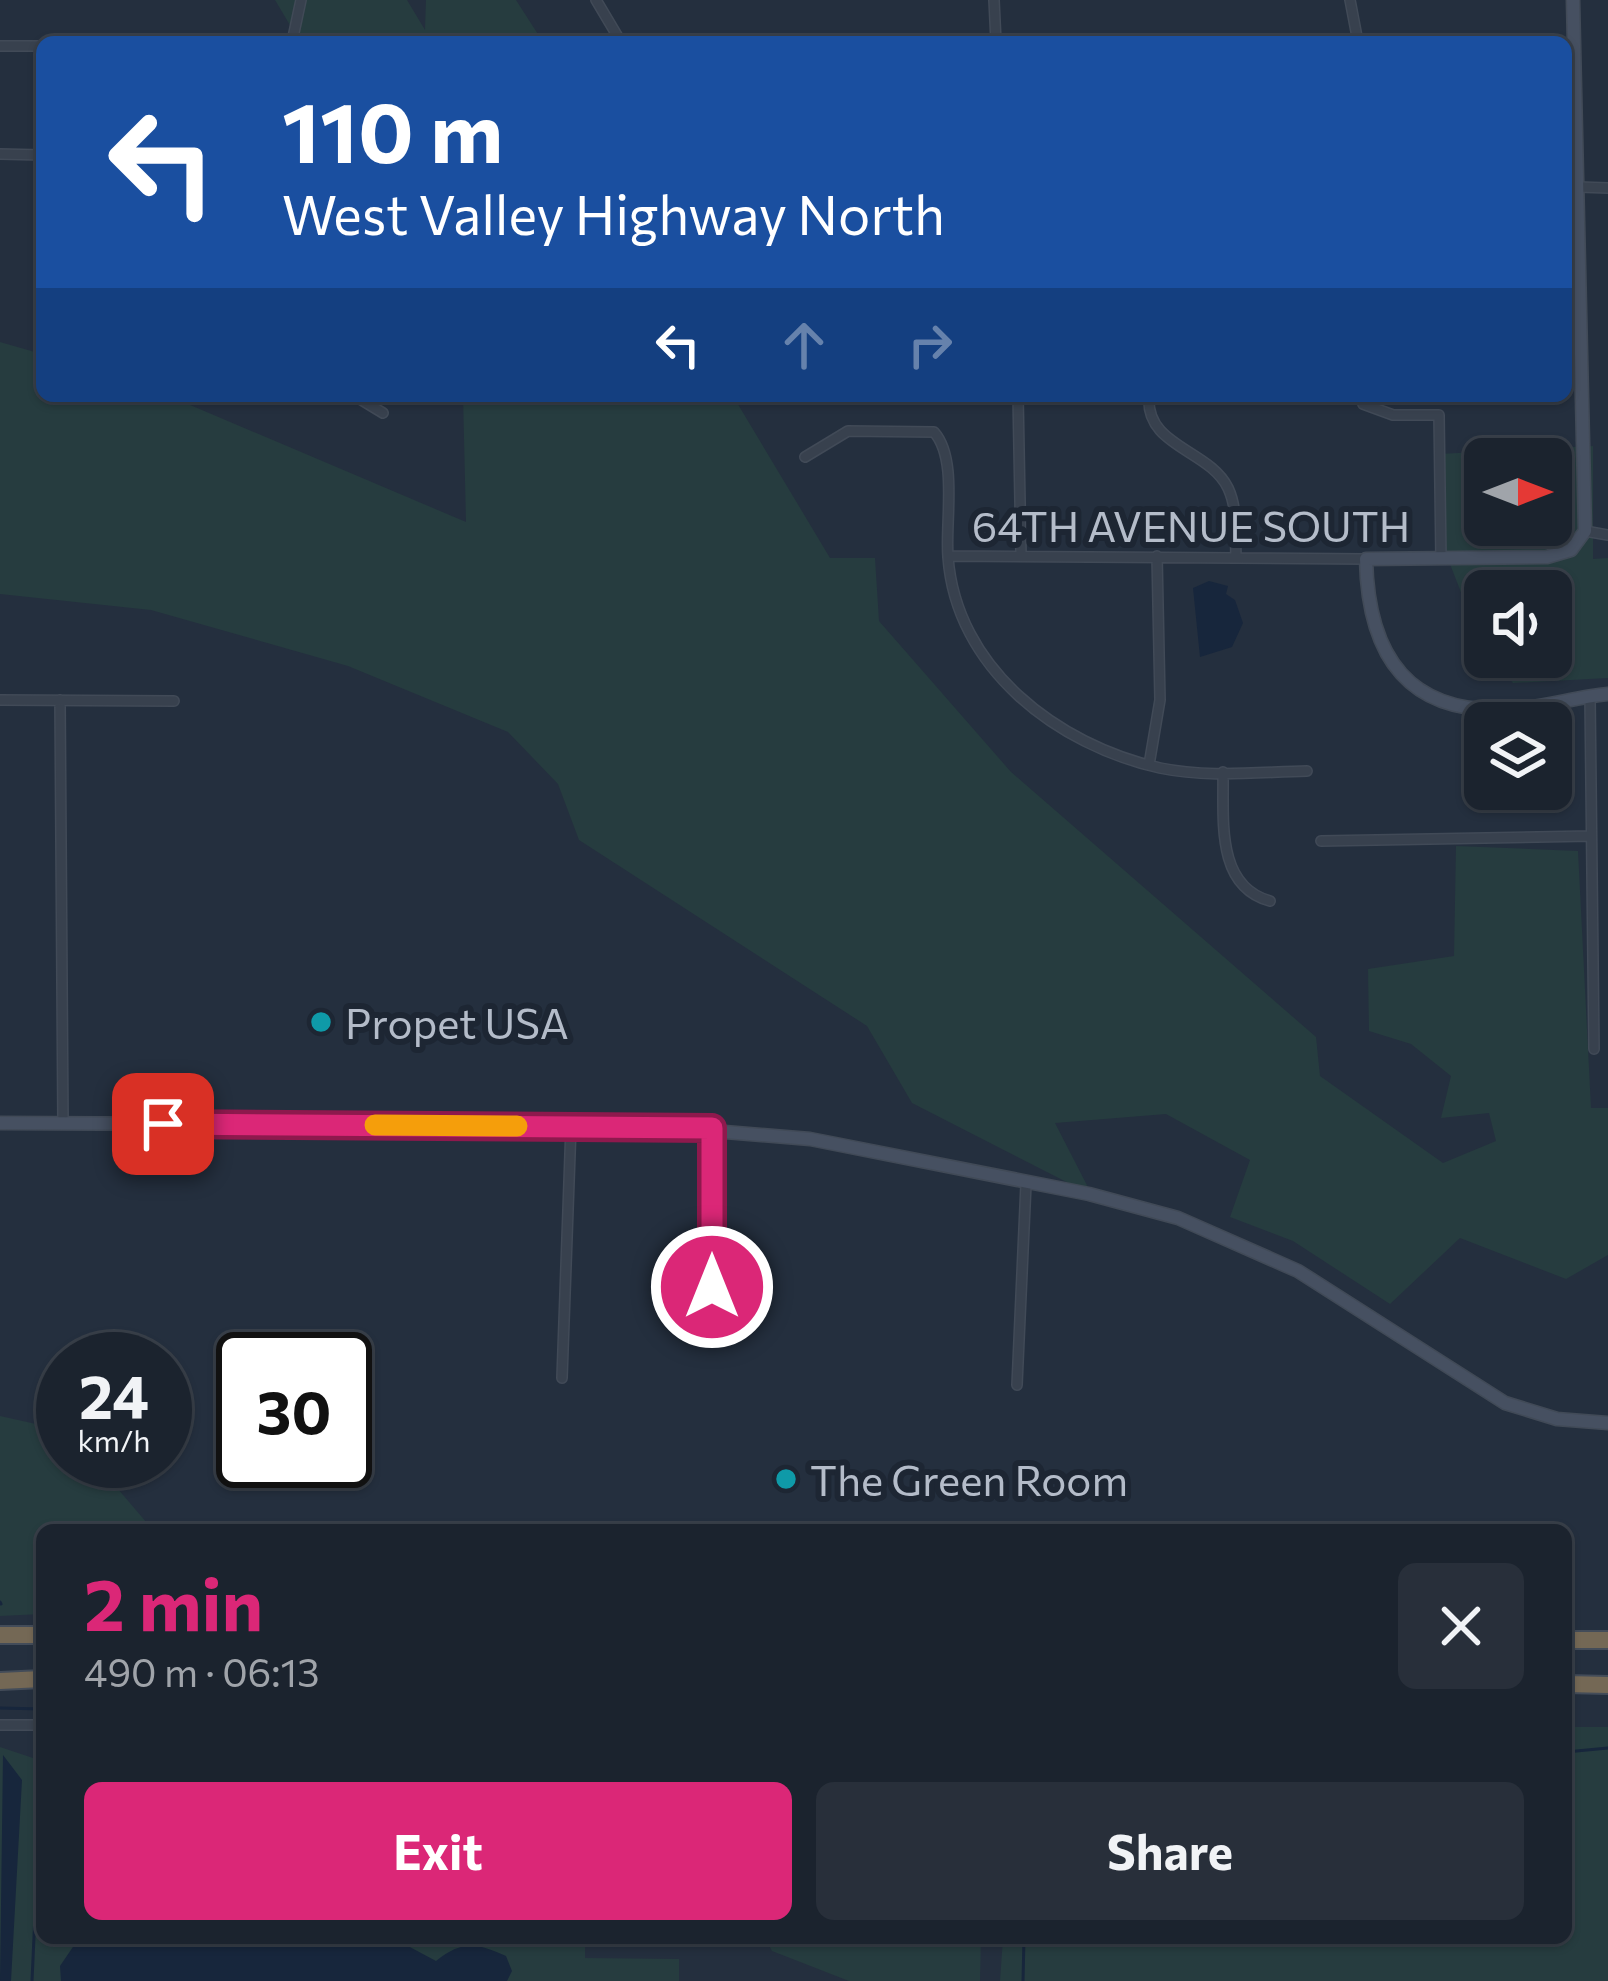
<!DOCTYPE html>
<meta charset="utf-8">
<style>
:root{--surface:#1b232e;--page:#282f3a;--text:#f1f3f6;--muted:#a0a4aa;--line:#39404a;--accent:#db2777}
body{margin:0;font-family:Commissioner,sans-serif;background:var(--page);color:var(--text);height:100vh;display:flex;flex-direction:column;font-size:45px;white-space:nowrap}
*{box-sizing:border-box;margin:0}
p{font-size:39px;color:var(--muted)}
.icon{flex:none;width:66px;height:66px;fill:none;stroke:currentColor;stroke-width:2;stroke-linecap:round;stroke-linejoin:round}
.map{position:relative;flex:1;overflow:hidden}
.drawer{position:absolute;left:36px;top:1524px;width:1536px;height:420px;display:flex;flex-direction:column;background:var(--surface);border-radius:18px;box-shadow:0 3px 9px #0004,0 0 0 3px var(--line)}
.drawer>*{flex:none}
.top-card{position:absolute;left:36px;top:36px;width:1536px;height:366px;border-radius:18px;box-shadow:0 3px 9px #0004,0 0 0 3px var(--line);background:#1a4fa0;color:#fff;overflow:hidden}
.needle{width:78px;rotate:90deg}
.tools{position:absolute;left:1464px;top:438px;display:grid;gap:24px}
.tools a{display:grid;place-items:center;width:108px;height:108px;border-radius:18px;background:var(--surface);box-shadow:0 3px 9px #0004,0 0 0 3px var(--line);font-size:60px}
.speed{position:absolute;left:36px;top:1332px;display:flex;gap:24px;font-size:60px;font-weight:700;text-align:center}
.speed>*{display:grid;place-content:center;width:156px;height:156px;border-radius:50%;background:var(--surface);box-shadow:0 3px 9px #0004,0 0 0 3px var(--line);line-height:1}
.speed small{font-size:30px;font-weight:400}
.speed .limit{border:6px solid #111;border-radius:18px;background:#fff;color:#111}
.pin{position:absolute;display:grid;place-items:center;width:102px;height:102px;color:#fff;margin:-51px;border-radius:24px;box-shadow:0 6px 18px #0006}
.me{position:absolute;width:132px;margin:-66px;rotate:0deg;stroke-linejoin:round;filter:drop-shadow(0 0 9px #0008)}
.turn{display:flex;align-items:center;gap:42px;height:252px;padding:0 48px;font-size:54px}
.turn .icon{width:156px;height:156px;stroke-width:2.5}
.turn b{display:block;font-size:84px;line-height:102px}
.lanes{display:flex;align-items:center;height:114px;padding:0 48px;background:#0003;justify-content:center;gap:60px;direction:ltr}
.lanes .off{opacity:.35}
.round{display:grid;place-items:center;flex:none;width:126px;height:126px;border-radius:18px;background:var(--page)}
.overview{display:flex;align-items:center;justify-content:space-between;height:204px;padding:0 48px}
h1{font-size:72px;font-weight:700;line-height:90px;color:var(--accent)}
.action{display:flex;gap:24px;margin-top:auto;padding:24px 48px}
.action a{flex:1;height:138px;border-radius:18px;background:var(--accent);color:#fff;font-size:48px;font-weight:700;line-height:138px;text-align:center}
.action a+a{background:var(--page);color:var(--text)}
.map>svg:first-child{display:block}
</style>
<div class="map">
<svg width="1608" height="1981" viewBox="0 0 1608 1981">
<rect width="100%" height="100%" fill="#242f3e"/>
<path fill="#263c3f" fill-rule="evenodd" d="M275 0H407L425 30 426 0H516L543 42H300Z
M0 342 42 354V396H169L466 522 463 396H733L830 558H875L879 621 1011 772 1316 1037 1320 1076 1443 1163 1496 1141 1489 1113 1441 1118 1451 1076 1411 1044 1369 1031 1368 969 1454 956 1456 846 1578 851 1591 1108H1608V1255L1566 1279 1460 1238 1390 1304 1293 1241 1230 1217 1250 1160 1166 1114 1055 1123 1092 1195 912 1103 867 1026 579 840 558 784 508 732 348 666 151 610 0 594Z
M1593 446V559L1608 558V678L1513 683 1491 657H1551V591H1485V649L1482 646 1448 559H1441L1439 454ZM1485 459H1551V525H1485Z
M0 1416 63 1430V1461H94L153 1530H42V1614L0 1616Z
M1566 1727H1608V1981H1000L1003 1938H1566Z
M0 1747 42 1761V1938H585V1958L679 1959V1981H0Z
M765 1938H981L980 1981H849L772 1951Z"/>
<path fill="#17263c" d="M1209 581 1228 586 1226 594 1235 600 1243 623 1232 647 1200 657 1193 588Z
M3 1755 22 1780 11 1981H0Z
M79 1938H393L436 1961C462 1940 477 1943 506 1956L512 1971 507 1981H61L60 1966Z"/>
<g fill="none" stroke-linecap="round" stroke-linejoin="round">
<path stroke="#17263c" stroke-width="3" d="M0 1602 1 1604
M0 1708 42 1709
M1566 1752 1608 1748
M32 1981 42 1760
M1023 1981 1024 1938"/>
<g stroke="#414a57" stroke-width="12">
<path id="street" d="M596 0 621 42
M994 0 996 42
M1350 0 1358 42
M292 42 301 0
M0 46H42
M0 154 42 155
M1579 187 1608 188
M355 396 383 413
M1018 396 1021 554
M1149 396C1145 447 1209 449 1228 488 1238 509 1235 534 1236 556
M1363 404 1393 415H1439L1441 559
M805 457 848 431 934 432C958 459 945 522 948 557 956 668 1057 745 1160 768 1208 778 1259 772 1307 771
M1585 531 1608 535
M948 556 1366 559
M1590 696 1594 1049
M0 700 174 701
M60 700 63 1123
M1149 765 1160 700 1157 556
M1223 772C1224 818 1215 886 1270 901
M1321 841 1591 836
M712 1128V1287
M562 1378 571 1126
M1017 1385 1026 1184
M0 1725H42"/>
</g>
<g stroke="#414a57" stroke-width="15">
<path id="secondary" d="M1573 0 1585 531 1571 550 1547 557 1366 559C1368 657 1409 717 1514 709 1546 707 1576 697 1608 694
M0 1123 653 1126 810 1139 1089 1194 1178 1218 1298 1271 1505 1403 1557 1419 1608 1423"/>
</g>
<g stroke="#434c59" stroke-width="20">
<path id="highway" d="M0 1635H42
M1566 1640H1608
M0 1681 42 1679
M1566 1684 1608 1685"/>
</g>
<use href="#street" stroke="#38414e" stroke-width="9"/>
<use href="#secondary" stroke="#465061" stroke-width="12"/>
<use href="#highway" stroke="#746855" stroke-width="16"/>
</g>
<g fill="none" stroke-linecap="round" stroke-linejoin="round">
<g stroke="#8e194d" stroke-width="30">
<path id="route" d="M163 1124 712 1128V1287"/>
</g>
<use href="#route" stroke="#db2777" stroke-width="21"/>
<path stroke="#f59e0b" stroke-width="21" d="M375 1125 517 1126"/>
</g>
<g fill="#0f9aa8" stroke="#1d2633" stroke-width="4.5">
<circle cx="321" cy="1022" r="12"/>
<circle cx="786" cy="1479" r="12"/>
</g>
<g text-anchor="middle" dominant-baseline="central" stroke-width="12" stroke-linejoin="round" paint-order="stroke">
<g font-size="42" fill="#b4bcc9" stroke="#1d2633">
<text x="1191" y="525">64TH AVENUE SOUTH</text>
</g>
<g font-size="42" fill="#b4bcc9" stroke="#1d2633" text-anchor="start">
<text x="345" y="1022">Propet USA</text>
<text x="810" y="1479">The Green Room</text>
</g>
</g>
</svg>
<div class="tools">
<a><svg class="needle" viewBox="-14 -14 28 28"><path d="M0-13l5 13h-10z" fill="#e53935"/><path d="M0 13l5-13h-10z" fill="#a0a4aa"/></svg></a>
<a><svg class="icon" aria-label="sound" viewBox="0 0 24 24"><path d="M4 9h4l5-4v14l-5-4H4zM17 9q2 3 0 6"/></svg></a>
<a><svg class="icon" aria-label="layers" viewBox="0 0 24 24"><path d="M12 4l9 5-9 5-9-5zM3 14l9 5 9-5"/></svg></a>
</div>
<div class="speed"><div>24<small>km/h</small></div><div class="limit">30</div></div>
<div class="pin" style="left:163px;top:1124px;background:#d93025"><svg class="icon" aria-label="arrive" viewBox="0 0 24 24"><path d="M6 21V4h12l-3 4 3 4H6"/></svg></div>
<svg class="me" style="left:712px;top:1287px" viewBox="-20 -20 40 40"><circle r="17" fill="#db2777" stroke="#fff" stroke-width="3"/><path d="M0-11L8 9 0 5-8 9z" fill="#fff"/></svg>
<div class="top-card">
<div class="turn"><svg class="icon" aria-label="left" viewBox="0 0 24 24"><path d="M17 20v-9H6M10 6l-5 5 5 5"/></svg><div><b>110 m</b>West Valley Highway North</div></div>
<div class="lanes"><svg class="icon" aria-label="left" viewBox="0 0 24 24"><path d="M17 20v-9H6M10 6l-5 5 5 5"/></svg><svg class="icon off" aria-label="ahead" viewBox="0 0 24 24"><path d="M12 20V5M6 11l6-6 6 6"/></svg><svg class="icon off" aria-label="right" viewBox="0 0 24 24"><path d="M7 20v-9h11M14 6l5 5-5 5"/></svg></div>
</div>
<section class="drawer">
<div class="overview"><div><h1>2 min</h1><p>490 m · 06:13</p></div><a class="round"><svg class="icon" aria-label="close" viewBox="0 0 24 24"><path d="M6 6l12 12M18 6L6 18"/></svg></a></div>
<div class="action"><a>Exit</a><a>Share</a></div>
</section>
</div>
